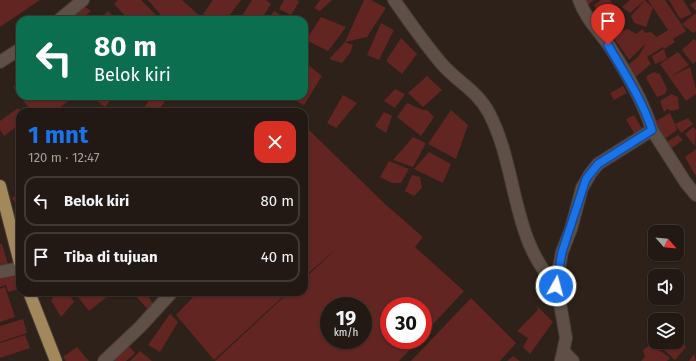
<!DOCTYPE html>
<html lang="id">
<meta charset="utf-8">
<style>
:root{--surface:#221914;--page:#2e2622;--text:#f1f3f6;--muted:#a2a0a0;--line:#3f3834;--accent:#1a73e8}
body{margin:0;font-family:"Fira Sans",sans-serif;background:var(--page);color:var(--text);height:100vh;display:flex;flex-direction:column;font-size:15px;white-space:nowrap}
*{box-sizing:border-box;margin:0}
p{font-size:13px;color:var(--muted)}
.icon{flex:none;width:22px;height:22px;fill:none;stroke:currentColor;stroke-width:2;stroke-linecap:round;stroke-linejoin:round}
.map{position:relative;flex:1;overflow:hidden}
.details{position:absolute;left:16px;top:108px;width:292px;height:188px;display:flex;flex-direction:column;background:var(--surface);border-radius:12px;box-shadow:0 1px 3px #0004,0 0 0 1px var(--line)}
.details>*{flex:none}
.top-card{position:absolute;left:16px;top:16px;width:292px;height:84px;border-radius:12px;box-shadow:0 1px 3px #0004,0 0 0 1px var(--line);background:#0b6e4f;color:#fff;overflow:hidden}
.needle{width:26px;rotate:117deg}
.fabs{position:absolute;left:648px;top:225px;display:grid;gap:8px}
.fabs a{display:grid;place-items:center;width:36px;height:36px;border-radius:8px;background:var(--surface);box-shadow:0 1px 3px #0004,0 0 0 1px var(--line);font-size:20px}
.speed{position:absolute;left:320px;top:297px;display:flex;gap:8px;font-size:20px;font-weight:700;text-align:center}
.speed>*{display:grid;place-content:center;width:52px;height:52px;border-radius:50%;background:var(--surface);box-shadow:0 1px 3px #0004,0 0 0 1px var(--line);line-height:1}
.speed small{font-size:10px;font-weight:400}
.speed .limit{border:6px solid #d22;background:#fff;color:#111}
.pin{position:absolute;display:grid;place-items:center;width:34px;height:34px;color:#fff;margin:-41px -17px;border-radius:50% 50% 50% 0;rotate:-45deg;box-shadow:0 0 4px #0007}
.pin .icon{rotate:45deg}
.me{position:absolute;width:44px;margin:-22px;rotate:7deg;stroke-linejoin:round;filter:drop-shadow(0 0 3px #0008)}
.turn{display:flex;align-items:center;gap:14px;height:84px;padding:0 12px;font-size:18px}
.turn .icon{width:52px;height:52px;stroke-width:2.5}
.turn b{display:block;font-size:28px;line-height:34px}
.round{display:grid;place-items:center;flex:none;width:42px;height:42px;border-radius:12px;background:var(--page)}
.headline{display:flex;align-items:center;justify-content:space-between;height:68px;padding:0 12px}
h1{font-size:24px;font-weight:700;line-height:30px;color:var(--accent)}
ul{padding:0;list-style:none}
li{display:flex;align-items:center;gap:12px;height:50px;margin:0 8px 6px;padding:0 4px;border:2px solid var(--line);border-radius:12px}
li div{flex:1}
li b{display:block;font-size:15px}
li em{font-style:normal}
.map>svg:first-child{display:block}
</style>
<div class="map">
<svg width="696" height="361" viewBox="0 0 696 361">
<rect width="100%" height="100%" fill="#2e211a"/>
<path fill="#622521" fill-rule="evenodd" d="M0 0H40L0 27Z
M118 0H141L161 20H130L132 16 129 20 114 4Z
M148 0H182L201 17 213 0H241L226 20H165Z
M252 0H266L271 4 261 20H239Z
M284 0H297L299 2 291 15 279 9Z
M320 0H332L320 11 314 8Z
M364 0H371L386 8 367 37 345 42Z
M582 0H594L586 6Z
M601 0H610L615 7 595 20 591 13 597 10 594 5Z
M630 0H645L653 8 646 27 634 23 631 16 645 0 630 13 622 7Z
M648 0H665L686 31 673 39 675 42 664 49 663 47 647 57 651 64 632 80 629 64 638 57 646 43 629 60 613 37 620 31 628 29 636 34 643 29 645 33 651 32 657 37 668 30Z
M669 0H683L692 14 680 19Z
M696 1V11L690 5Z
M84 6 91 11 81 20H68Z
M108 11 117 20H99Z
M274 11 289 20H268Z
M696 13V31L693 33 682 24Z
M321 17 346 27 328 51 306 40Z
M381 23 394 30 379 60 367 55Z
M401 38 417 54 402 74 386 61Z
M694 39 696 41V61L693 64 682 50Z
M345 42 353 45 350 53 342 63 329 59Z
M664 49 667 59 655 64 652 56Z
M678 52 689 65 670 77 690 67 696 89V94L686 101 660 64Z
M307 64 322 76 304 105 286 96H304V68Z
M654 72 660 74 667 89 665 94 657 97 646 78 648 75Z
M427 76 442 90 423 107 408 93Z
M20 82V96H75L54 112H32L13 87Z
M623 86 627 93 614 100 610 93Z
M395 89 405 94 395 108 384 101Z
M671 94 678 97 679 109 672 111 667 109 664 112 660 101Z
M343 95 357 103 336 128 327 123Z
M91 96H114L105 107Z
M152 96H169L157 112H141Z
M407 103 423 110H427L434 117 421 136 397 117Z
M18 108 21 112 20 124 4 136 0 130V121Z
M451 110 468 125 456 159 428 144Z
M384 112 392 116 386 133 375 126Z
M670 113 675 124 688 118 693 124 681 133 675 124 677 130 663 140 656 121Z
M634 115 643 130 635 135 626 119Z
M693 127 696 130 695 146 685 134Z
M309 130 385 204 423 237 415 247 464 291 423 335V306H389V340H419L399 361H215L289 292H304V279L336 249 304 277V136ZM329 306H363V340H329Z
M678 135 683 140 669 150 665 143Z
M413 137 426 143 413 167 393 160Z
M696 149V174L695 175 685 157Z
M429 152 451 164 443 183 414 169Z
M389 161 409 169 401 183H392L380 177Z
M412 175 420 177 422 188 414 196 405 191Z
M20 194V202L16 204 12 198Z
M0 244H2L8 264 0 266Z
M14 271 19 289 8 292 6 285 0 287V276Z
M5 287 15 317 0 322V289Z
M65 292H68L74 302 61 317 51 300 57 293 61 295Z
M74 292H113L89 311Z
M132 292H151L147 295 154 305 150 312Z
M198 292H288L214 360 176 315Z
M471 298 516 343 500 361H411Z
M537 306 553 322 530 354 523 347 528 338 517 331 538 310Z
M170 314 178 322 160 352 148 345Z
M23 319 27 333 0 342V326Z
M655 323V342H677V337L686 347 675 360 646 333Z
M25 335 30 348 0 358V343Z
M127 344 135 353 126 361H109Z
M651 344 670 358 667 361H641L645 357 643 350Z
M77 347 89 361H66L63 357Z
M140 351 152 361H130Z
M694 354 696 361H689Z
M513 356 520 361H507Z"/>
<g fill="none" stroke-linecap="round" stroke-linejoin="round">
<g stroke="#483c38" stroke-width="14">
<path id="minor" d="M394 0C409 21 424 43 441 63 457 82 477 90 489 113 518 168 511 241 557 286
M579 0C585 17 597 29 608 44 625 70 643 100 652 130
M59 20 83 0
M0 62 20 49
M0 272 20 268
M564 352 573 361
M104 361 141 326 172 292
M561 361 566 338 557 286 558 273 562 252 571 229 582 188 590 174 598 164 652 130 686 183 696 195"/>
</g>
<g stroke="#483c38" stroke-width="14">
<path id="major" d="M0 186 20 263
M29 292 56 361"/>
</g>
<use href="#minor" stroke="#5f4f47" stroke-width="12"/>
<use href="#major" stroke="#a2885b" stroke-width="12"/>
</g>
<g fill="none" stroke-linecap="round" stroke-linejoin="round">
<g stroke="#114b97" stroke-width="10">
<path id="route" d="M556 286 562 252 586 179 598 164 652 130C642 99 624 73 608 45"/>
</g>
<use href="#route" stroke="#1a73e8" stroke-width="7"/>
</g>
</svg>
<div class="fabs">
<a><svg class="needle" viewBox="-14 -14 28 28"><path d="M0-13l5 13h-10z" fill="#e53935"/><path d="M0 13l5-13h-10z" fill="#a2a0a0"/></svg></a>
<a><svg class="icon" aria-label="sound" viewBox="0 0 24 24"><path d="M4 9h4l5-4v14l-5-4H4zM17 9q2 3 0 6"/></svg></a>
<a><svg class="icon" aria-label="layers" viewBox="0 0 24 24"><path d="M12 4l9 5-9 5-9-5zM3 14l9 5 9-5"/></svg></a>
</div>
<div class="speed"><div>19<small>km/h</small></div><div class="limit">30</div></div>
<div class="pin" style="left:608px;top:45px;background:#d93025"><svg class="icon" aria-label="arrive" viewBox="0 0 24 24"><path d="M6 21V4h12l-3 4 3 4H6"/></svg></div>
<svg class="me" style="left:556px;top:286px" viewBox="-20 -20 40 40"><circle r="17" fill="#1a73e8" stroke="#fff" stroke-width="3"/><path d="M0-11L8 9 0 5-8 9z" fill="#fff"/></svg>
<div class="top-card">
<div class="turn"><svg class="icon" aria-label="left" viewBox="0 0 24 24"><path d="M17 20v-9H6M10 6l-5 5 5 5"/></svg><div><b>80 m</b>Belok kiri</div></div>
</div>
<section class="details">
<div class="headline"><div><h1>1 mnt</h1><p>120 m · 12:47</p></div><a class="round" style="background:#d93025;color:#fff"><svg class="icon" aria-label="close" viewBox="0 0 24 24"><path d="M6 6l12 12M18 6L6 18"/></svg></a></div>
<ul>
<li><svg class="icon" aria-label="left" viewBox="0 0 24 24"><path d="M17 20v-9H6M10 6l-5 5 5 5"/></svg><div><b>Belok kiri</b></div><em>80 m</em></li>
<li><svg class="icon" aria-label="arrive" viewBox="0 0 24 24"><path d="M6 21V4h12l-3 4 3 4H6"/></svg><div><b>Tiba di tujuan</b></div><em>40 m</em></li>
</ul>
</section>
</div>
